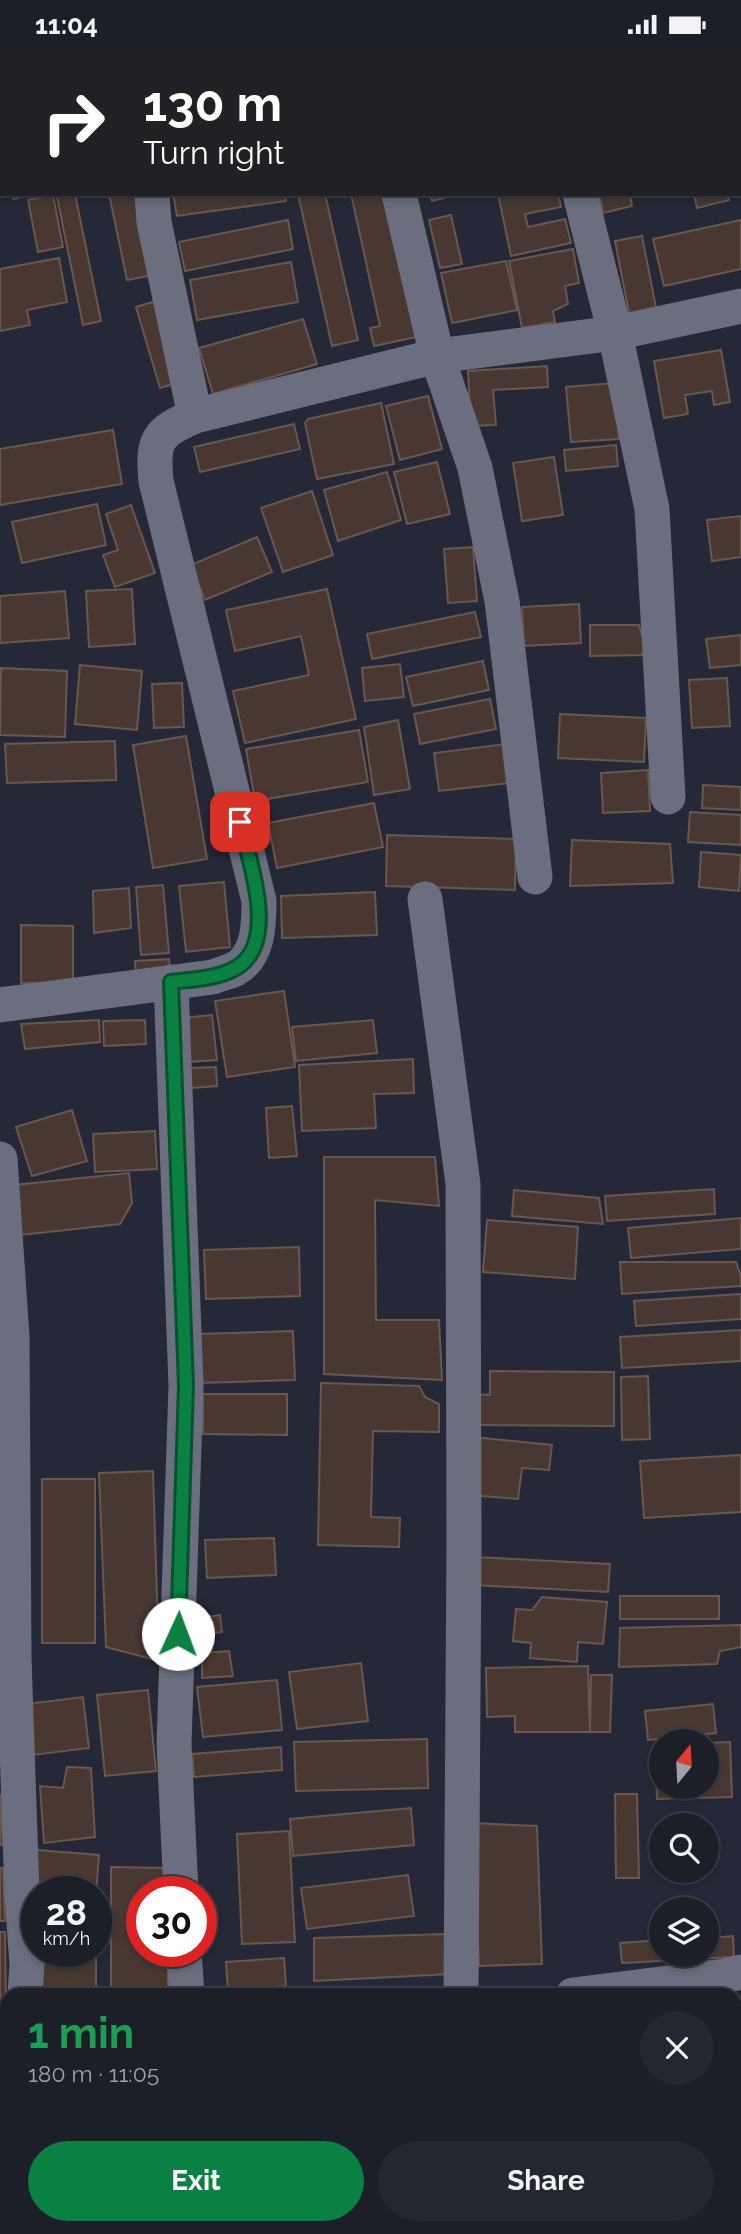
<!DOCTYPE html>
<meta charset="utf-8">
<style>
:root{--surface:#1c1e28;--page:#252730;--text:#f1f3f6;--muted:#a0a2a8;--line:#3a3c45;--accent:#0b8043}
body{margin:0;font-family:Raleway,sans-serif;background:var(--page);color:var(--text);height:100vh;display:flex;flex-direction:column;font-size:26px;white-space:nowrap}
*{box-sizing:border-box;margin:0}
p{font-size:23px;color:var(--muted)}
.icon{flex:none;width:38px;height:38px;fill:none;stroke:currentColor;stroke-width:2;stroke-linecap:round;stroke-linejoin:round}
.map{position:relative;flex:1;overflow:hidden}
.drawer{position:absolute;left:0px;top:1939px;width:742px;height:247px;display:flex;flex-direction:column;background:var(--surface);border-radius:21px 21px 0 0;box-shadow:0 4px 10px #0003,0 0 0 2px var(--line)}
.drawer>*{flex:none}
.guide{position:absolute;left:0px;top:0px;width:742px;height:147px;box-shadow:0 4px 10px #0003,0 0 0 2px var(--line);background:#202124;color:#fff;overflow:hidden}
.needle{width:46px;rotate:18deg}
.controls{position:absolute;left:649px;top:1680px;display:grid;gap:14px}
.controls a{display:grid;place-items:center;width:70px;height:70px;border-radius:50%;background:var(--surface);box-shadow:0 4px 10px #0003,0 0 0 2px var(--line);font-size:35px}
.speed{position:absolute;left:21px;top:1827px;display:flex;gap:14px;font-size:35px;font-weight:700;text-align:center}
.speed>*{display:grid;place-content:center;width:91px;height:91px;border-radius:50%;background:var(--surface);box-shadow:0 4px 10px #0003,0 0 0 2px var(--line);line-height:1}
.speed small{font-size:18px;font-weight:400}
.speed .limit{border:10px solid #d22;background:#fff;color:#111}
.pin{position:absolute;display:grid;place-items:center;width:60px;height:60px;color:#fff;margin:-30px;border-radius:14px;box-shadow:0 4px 10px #0006}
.me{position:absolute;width:77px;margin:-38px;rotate:2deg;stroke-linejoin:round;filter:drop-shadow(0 0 5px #0008)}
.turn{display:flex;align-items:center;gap:24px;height:147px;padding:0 28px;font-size:32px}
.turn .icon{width:91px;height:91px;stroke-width:2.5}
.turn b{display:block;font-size:49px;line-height:60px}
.round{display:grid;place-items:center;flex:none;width:74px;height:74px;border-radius:37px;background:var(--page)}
.headline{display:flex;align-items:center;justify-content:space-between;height:119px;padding:0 28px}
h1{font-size:42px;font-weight:700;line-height:52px;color:#1e9e55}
.cta{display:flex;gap:14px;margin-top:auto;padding:14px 28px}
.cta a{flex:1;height:80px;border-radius:42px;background:var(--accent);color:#fff;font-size:28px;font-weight:700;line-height:80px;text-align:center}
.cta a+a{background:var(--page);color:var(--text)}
.status{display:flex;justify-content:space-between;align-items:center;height:49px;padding:0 35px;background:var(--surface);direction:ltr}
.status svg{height:19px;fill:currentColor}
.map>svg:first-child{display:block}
</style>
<div class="status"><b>11:04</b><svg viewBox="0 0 49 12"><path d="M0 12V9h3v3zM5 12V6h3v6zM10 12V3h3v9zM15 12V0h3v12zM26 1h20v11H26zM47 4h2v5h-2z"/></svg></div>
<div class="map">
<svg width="741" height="2185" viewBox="0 0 741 2185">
<rect width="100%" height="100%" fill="#252836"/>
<path fill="#483831" stroke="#695750" stroke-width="2" d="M0 0H32V2H2V42H0Z
M279 0H363L364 2H279Z
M414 0H459V2H414Z
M650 0H717V2H651Z
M0 50H2V98L0 91Z
M12 145H35L13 150Z
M69 145H75L101 272 83 276 57 148Z
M109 145H136L153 226 127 231Z
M173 145H285L286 152 177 167Z
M298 145H325L358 291 332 297Z
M351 145H383L416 288 374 297 370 279 380 277Z
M430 145H460L432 152Z
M498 145H558L561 158 525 165 528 178 565 170 571 194 511 207Z
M599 145H630L632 157 603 164Z
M694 145H727L729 151 697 159Z
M53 146 63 198 38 203 28 151Z
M451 166 462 215 440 219 429 171Z
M288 171 293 200 185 222 179 193Z
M741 171V220L664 237 653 190Z
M642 187 656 259 629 264 615 192Z
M573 200 579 234 565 237 568 255 553 262 555 273 522 279 509 212Z
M59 209 67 253 27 261 30 276 0 282V220Z
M506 212 517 261 452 274 441 224Z
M291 213 298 253 197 271 190 231Z
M156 252 180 333 160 339 136 258Z
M303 270 317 315 213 345 199 299Z
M721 301 730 353 714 356 712 342 685 346 688 365 664 369 654 312Z
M547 317 548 338 493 341 496 376 471 377 468 322Z
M614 334 619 390 571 393 566 338Z
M428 347 442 400 400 411 386 357Z
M381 354 394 415 317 430 305 374 308 370Z
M294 375 300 400 200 423 194 398Z
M113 381 122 435 0 456V400Z
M616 396 618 417 566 422 564 401Z
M554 408 563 466 522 472 513 414Z
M437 413 450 465 407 475 394 423Z
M387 423 401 471 338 492 324 441Z
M312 442 333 506 283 523 261 459Z
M97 455 106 496 22 514 12 473Z
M131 456 155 524 115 538 103 506 118 501 106 465Z
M741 467V508L712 512 707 471Z
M257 488 272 523 205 551 191 516Z
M473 498 477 552 448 554 444 500Z
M132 540 135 595 89 598 86 542Z
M327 540 356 670 245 694 233 642 309 626 301 587 235 602 226 561Z
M65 542 69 589 0 594V547Z
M579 555 581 594 524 597 522 558Z
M475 563 481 588 372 610 367 585Z
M590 576H639L648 606 590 607Z
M741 586V616L710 619 706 590Z
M483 612 489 641 413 657 406 628Z
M400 615 404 648 365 652 362 619Z
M80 616 142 622 137 681 75 675Z
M1 619 67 622 65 688 0 686Z
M727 629 730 677 692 679 689 631Z
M182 634 184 678 154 679 152 635Z
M490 650 496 680 420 695 414 665Z
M560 665 646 669 644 713 558 709Z
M398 671 410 740 374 746 364 678Z
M359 681 368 733 255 752 246 700Z
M186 687 207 810 153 819 133 696Z
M115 692 116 731 7 734 5 695Z
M505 695 510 734 439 742 434 704Z
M648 721 650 762 603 764 601 724Z
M703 736 741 738V761L702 759Z
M374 754 383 798 277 819 268 774Z
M690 763 741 766V796L688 793Z
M387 786 516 790 515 841 386 837Z
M572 791 670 795 673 834 570 837Z
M701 803 741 806 739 842 699 838Z
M224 833 230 898 186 903 179 837Z
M163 836 169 904 141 906 136 838Z
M129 839 131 879 94 884 93 842Z
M375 843 377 886 282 889 281 847Z
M21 876 73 877V934H21Z
M169 910 171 927 136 929 135 912Z
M284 942 295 1018 227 1028 215 952Z
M212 966 217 1011 187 1013 182 969Z
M99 971 100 993 25 1000 21 975Z
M145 971 146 995 104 997 103 972Z
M373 971 377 1004 296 1012 292 978Z
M413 1010 414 1044 374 1045 376 1079 302 1082 299 1016Z
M216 1018 217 1037 191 1039 190 1019Z
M292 1057 297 1107 269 1109 266 1059Z
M72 1061 87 1112 32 1127 16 1078Z
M155 1082 157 1120 95 1123 93 1085Z
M324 1108H435L439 1157 375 1151 376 1271H439L442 1331 324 1325Z
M129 1124 132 1154 120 1175 21 1186 15 1136Z
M714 1140 715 1165 607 1172 605 1147Z
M514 1141 599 1149 603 1175 512 1167Z
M741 1169V1200L631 1209 628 1179Z
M487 1171 578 1178 575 1230 483 1223Z
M299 1198 300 1247 206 1250 204 1201Z
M620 1213H736L741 1228V1237L622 1245Z
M741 1245V1270L636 1277 634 1252Z
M741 1281V1312L622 1319 620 1288Z
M293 1282 295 1331 200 1334 198 1285Z
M490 1322 614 1323V1377L469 1376 468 1345 490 1346Z
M648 1327 650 1390 622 1391 621 1328Z
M321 1334 419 1337 425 1348 439 1355V1383L373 1382 371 1468 400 1469 399 1498 318 1496Z
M203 1345H287V1386L203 1385Z
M474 1388 552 1396 549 1421 522 1419 518 1450 469 1446Z
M741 1406V1463L644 1469 640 1412Z
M153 1422 159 1612 106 1598 99 1424Z
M42 1430H95V1594H42Z
M274 1489 276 1526 207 1529 205 1491Z
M475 1508 610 1515 608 1543 473 1536Z
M620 1547H719V1570H620Z
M542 1548 607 1553 603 1595 578 1593 577 1613 530 1609 531 1594 513 1592 516 1560 532 1561Z
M220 1566 222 1583 203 1585 201 1569Z
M741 1576V1598L720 1602 717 1615 619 1618 620 1579Z
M229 1602 233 1627 202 1629V1604Z
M361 1614 368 1672 297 1680 289 1623Z
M588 1617 590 1683H515V1667L487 1668 486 1619Z
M591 1626H612L610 1683H590Z
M277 1631 282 1681 203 1688 197 1638Z
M148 1641 156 1722 105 1727 97 1646Z
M83 1648 89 1699 33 1706 26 1655Z
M713 1655 716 1684 648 1691 645 1662Z
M427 1690 428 1739 296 1742 294 1693Z
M730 1693 732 1748 657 1750 655 1695H662V1738H707V1694Z
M281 1698 282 1721 194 1728 192 1705Z
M67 1718 91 1719 95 1788 44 1794 40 1737 63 1739Z
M0 1745 3 1796H0Z
M615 1745H637L639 1829H616Z
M411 1759 414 1796 293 1807 290 1770Z
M472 1774 537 1777 542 1915 479 1917Z
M289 1782 295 1893 242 1895 237 1785Z
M37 1801 99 1806 96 1845V1843H37Z
M111 1818 168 1819V1843H142V1902H168V1942H111Z
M0 1819H3L5 1872H0Z
M408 1826 414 1867 307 1880 301 1839Z
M0 1883H5L6 1953H0Z
M447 1885 451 1925 314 1932V1889Z
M733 1887 734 1908 622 1914 620 1894 662 1891V1906H707V1889Z
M37 1902H58V1908H96V1945L33 1946Z
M284 1909 286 1937 228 1942 226 1913Z
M0 2034H7V2135L0 2095Z
M741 2060V2106L735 2107V2061Z
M741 2143V2185L699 2184 698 2179H735V2144Z
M0 2149H7V2179H38V2185H0Z
M152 2179H230L231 2181 161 2185Z
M259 2179H325L328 2185H259Z"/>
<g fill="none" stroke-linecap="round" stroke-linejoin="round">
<path stroke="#6b6e7e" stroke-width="35" d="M137 0V2
M382 0V2
M549 0V2
M152 145 154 173 195 367
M399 145 437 307 475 419 502 552 535 828
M580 145 615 284 652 460 668 748
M425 850 463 1135 464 1492 461 1946
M171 933 186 1337 174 1695 181 1843
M0 956 213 928C220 925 229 923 235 920 259 907 259 874 259 852L156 432C152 391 157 383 195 367L437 307 615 284 741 257
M0 1110 12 1288 14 1608 22 1846 27 1916 25 1946
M184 1902 187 1946
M573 1946 724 1927 741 1923
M0 1992 7 1991
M94 2179V2185
M420 2179 421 2185
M671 2179 672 2185"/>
</g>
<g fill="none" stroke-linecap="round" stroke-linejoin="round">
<g stroke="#07532c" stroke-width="18">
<path id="route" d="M178 1585 186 1337 171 933C193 930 220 930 239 917 278 890 249 810 240 773"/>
</g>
<use href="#route" stroke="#0b8043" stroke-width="12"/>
</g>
</svg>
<div class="controls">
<a><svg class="needle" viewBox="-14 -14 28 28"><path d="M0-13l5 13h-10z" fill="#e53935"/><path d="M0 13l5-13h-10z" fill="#a0a2a8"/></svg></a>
<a><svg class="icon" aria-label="search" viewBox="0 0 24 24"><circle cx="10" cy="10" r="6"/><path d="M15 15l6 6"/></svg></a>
<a><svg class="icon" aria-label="layers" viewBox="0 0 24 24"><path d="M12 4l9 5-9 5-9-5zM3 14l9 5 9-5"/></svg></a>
</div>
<div class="speed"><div>28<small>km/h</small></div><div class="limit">30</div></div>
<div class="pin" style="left:240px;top:773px;background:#d93025"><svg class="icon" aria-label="arrive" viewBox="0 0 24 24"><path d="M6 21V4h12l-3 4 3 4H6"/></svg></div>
<svg class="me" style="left:178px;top:1585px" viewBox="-20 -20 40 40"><circle r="19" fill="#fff"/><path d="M0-13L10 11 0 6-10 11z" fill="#0b8043"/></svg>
<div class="guide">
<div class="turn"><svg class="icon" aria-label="right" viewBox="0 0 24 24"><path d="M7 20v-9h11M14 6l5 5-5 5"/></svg><div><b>130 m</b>Turn right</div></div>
</div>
<section class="drawer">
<div class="headline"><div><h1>1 min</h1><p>180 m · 11:05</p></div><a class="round"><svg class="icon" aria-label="close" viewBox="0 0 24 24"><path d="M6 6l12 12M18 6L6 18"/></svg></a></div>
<div class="cta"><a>Exit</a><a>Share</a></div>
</section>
</div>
